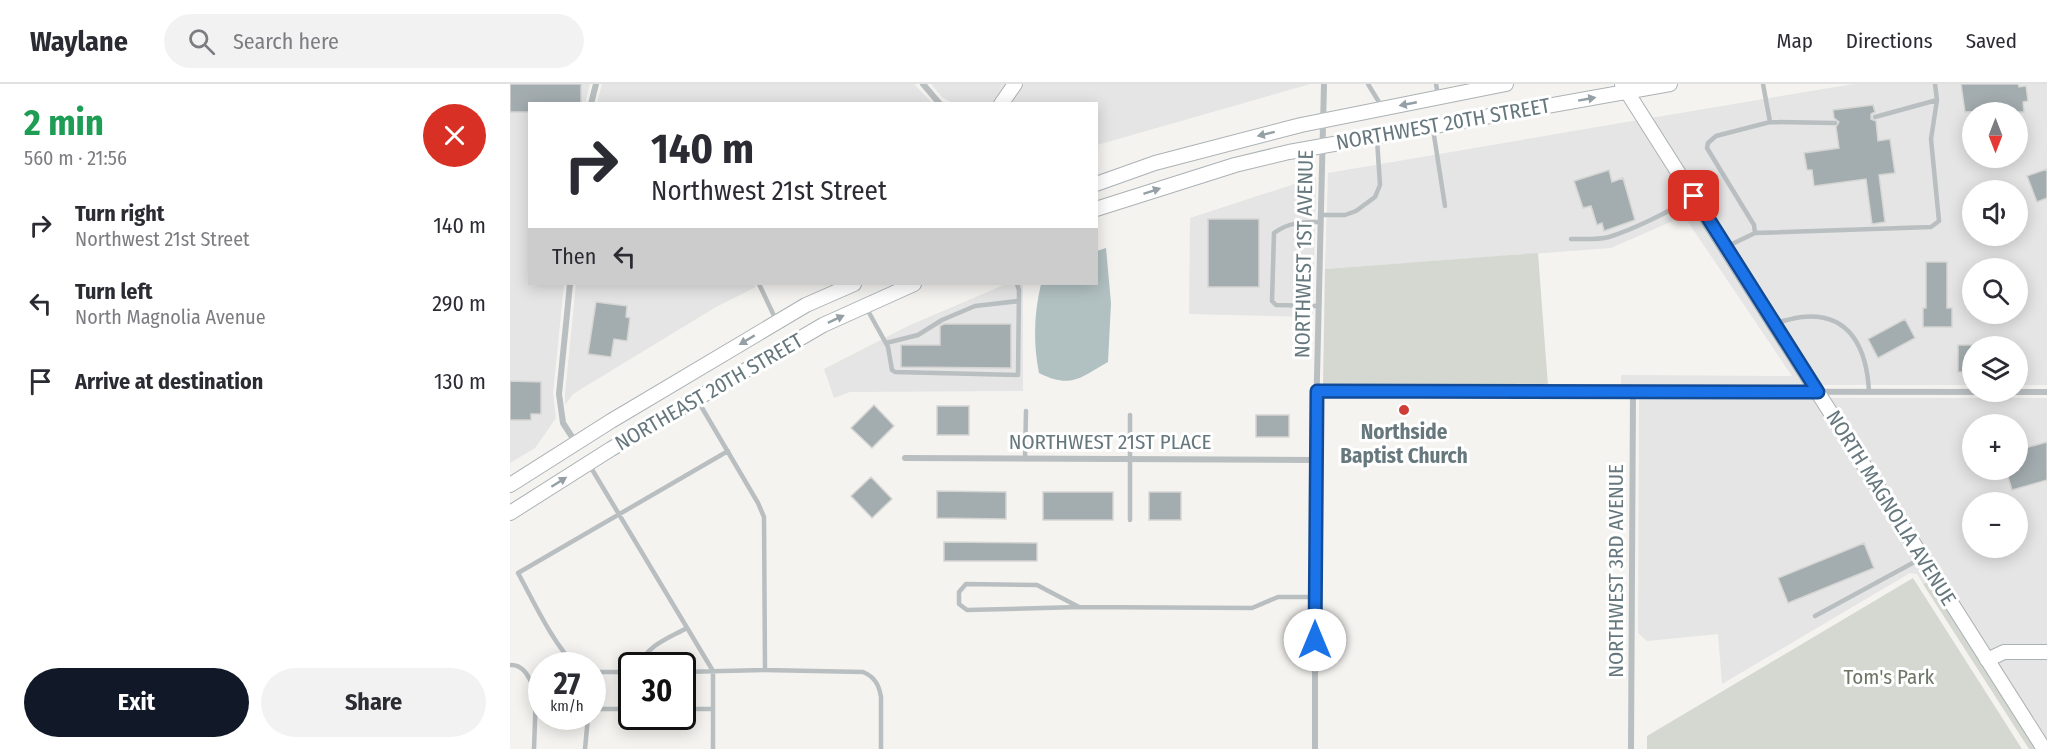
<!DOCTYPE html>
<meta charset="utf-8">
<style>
:root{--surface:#fff;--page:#f2f2f3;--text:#2b2b33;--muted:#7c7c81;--line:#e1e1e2;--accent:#111827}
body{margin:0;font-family:"Fira Sans Condensed",sans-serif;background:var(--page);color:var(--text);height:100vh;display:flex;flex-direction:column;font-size:22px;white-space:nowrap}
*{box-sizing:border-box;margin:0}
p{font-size:20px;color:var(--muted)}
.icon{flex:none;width:33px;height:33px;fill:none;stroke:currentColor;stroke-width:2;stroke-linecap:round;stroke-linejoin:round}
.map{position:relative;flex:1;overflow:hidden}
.drawer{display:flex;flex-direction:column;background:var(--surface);width:510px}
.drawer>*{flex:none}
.guide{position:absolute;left:18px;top:18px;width:570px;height:183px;border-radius:0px;box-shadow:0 3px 15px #0003;background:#fff;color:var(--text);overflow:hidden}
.needle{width:39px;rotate:180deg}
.buttons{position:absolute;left:1452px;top:18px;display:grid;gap:12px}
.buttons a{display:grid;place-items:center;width:66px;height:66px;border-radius:50%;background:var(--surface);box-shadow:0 3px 15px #0003;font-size:30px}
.speed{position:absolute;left:18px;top:568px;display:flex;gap:12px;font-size:30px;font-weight:700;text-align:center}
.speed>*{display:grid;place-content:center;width:78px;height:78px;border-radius:50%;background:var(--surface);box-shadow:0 3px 15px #0003;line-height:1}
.speed small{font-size:15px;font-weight:400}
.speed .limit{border:3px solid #111;border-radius:9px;background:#fff;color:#111}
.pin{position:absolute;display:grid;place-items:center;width:51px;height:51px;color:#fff;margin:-26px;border-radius:12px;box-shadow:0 3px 9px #0006}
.me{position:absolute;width:66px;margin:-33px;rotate:0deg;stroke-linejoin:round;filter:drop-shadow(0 0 4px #0008)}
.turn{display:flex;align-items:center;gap:21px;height:126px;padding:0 24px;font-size:27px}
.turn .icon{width:78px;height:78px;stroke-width:2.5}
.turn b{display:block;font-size:42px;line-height:51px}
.then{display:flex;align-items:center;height:57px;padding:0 24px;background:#0003;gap:12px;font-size:22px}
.round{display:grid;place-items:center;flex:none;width:63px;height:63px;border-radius:32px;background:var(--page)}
.summary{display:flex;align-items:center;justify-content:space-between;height:102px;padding:0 24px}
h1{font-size:36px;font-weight:700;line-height:45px;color:#1e9e55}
.action{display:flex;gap:12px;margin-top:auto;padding:12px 24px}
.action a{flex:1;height:69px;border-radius:36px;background:var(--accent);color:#fff;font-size:24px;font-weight:700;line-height:69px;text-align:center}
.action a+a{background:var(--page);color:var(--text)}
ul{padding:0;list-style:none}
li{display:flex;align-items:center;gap:18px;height:78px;padding:0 24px}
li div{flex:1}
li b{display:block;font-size:22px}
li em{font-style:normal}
header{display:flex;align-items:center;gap:36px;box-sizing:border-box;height:84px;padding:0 30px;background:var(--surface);border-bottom:2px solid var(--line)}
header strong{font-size:28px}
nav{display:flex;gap:33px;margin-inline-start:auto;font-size:21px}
.search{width:420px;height:54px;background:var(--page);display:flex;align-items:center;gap:15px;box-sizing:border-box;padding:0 21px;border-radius:33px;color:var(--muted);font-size:22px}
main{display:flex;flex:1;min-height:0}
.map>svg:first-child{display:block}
</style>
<header>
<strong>Waylane</strong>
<div class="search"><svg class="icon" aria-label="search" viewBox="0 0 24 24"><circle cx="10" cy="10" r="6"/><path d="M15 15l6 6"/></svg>Search here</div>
<nav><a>Map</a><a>Directions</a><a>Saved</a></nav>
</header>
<main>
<section class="drawer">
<div class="summary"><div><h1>2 min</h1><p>560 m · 21:56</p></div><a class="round" style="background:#d93025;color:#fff"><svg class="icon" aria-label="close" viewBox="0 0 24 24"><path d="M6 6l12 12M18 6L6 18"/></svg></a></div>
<ul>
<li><svg class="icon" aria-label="right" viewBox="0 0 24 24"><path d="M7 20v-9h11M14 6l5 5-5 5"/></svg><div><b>Turn right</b><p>Northwest 21st Street</p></div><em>140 m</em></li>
<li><svg class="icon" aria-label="left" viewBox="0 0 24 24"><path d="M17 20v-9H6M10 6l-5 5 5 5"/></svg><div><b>Turn left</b><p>North Magnolia Avenue</p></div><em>290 m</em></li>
<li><svg class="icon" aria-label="arrive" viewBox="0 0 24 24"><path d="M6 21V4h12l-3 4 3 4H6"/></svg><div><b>Arrive at destination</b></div><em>130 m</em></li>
</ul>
<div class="action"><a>Exit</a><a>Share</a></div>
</section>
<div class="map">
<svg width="1537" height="665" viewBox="0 0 1537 665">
<rect width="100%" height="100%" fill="#f4f3f0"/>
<path fill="#e4e5e4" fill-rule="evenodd" d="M0 0H80L75 19 20 20V200H54L43 309 46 334 25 364 0 379Z
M92 0H404L422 19H87Z
M421 0H497L483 20 442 19 432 13Z
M512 0H800L587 61 586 20H498Z
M1343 0H1537V301H1508V262H1462V301H1311L1141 34ZM1462 28H1508V74H1462ZM1462 106H1508V152H1462ZM1462 184H1508V230H1462Z
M1128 36 1297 301 1111 302V291L1282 292 1174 132 1101 164 815 185 818 89Z
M806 93 803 233 679 230 680 134Z
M66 200H242L246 203 206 223 63 310 55 321V310Z
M496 200H513V307L340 308 324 314 314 285 398 242Z
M1305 314 1419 497 1413 500 1407 490 1400 489 1212 600 1208 550 1137 557 1128 549 1129 315Z
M1320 314H1537V561H1494L1479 568ZM1462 340H1508V386H1462ZM1462 418H1508V464H1462Z
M1496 574H1537V659L1486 579Z"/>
<path fill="#d4d8d0" d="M1028 169 1038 302 813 301 815 185Z
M1403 494 1512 665H1137V652Z
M1419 497 1526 665H1519L1413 500Z"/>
<path fill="#b1c0c1" d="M596 164 601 219 598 278C570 294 561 305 529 289 523 259 524 229 531 200H586L587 167Z"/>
<path fill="#a3acaf" stroke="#d5d5d3" stroke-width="1.5" d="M0 0H71V20H20V28H0Z
M1451 0H1508L1509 3 1516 2 1518 17 1513 18 1514 28H1493V26L1455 28Z
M1363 21 1365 28 1361 30V35L1366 37 1368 57 1380 55 1385 89 1369 91 1375 138 1362 140 1356 95 1304 102 1302 86H1297L1294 69 1329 64 1326 43 1329 38 1324 34 1323 26Z
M1537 85V114L1527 118 1517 92Z
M1099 86 1102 98 1113 94 1125 136 1094 147 1092 139 1087 141 1081 122 1073 124 1064 97Z
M698 135H749V203H698Z
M1416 178H1437V224H1442V243H1413V224H1416Z
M86 218 117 222 116 233 120 234 117 257 104 255 101 273 78 270Z
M1395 235 1405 254 1368 274 1358 255Z
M434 240H501V284L391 283V261H430V242Z
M1448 261H1462V288H1448Z
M0 297 31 298V330H21V336H0Z
M364 321 384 342 362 364 341 344Z
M427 322H459V351H427Z
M746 331H779V353H746Z
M1537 358V396L1502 406 1496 386H1508V366Z
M361 393 382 415 362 434 341 412Z
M427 407 496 408V435L427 434Z
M533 408H603V436H533Z
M639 408H671V436H639Z
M434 458 527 459V477H434Z
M1354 459 1364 484 1278 519 1268 494Z"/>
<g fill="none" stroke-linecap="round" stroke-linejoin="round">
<g stroke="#abb2b5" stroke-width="16">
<path id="secondary" d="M1112 0 1534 665
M491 20 505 0
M586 100 645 79 791 41 996 0
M586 125 725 81 779 68 1160 0
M0 401 101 337 296 221 344 200
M0 429 101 365 313 241 404 200
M1477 576 1494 568H1537"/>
</g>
<path stroke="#b9bec0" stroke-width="4.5" d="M858 0 872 23
M926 0 928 11
M1365 33 1427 16
M1260 38 1325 39
M923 45 935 122
M811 131H835L846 127 865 113 870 101 867 55
M1245 149 1244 141 1197 64 1198 59 1206 52 1260 38 1253 0
M1061 155C1073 155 1087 156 1099 153 1124 145 1159 128 1181 114
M1218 162 1245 149 1421 143 1429 137 1421 55 1427 16 1425 0
M249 200 266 236
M809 222 766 221 762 217 764 149C779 138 793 138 811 138
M357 225 378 263 382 286 385 288 508 291 509 206 507 200
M1265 239C1274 237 1283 234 1292 233 1341 228 1357 266 1359 308
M376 259 408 251 432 236 465 222 509 217
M188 317 248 419 254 433 255 586
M515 375 516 327
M80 382 203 587V665
M620 436V331
M569 523 527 501 456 500 449 508V520L457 526 569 523 742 524 768 513H805
M1305 532 1410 475
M0 581C15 580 20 596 26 608
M66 582C43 560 24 518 8 489L218 367
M129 582C137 561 159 554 177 544
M82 588H122
M172 588 255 586 353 588C365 593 369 601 371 613V665
M82 625H122
M172 625H203
M24 665 26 608 32 599
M75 665 78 633"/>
<path stroke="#b9bec0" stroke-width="6" d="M413 0 430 20
M81 20 86 0
M60 200 49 310 53 339 66 359
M807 307 1537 308
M395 374 805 376
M805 665V376L814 0
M1121 665 1123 309"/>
<use href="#secondary" stroke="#fff" stroke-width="14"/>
</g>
<defs><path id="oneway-solid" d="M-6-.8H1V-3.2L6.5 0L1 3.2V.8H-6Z" transform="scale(1.5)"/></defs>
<g fill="#94a0a5">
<use href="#oneway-solid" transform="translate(1077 15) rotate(-10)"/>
<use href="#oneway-solid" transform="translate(898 20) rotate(169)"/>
<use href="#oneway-solid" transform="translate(756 50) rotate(166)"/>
<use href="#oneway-solid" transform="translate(642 107) rotate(-18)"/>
<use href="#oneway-solid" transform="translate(326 235) rotate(-25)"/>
<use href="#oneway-solid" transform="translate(237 256) rotate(149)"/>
<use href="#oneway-solid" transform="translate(49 398) rotate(-32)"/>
</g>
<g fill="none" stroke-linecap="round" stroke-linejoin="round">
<g stroke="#114b97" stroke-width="15">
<path id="route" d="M805 556 807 307 1308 308 1184 112"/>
</g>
<use href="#route" stroke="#1a73e8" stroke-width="10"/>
</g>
<circle fill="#ce3e36" stroke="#fff" stroke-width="2" cx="894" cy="326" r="6"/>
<g text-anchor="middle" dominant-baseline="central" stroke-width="6" stroke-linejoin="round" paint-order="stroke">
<g font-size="21" fill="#66787e" stroke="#fff">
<text transform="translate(933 40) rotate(-10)">NORTHWEST 20TH STREET</text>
<text transform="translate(794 170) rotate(-89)">NORTHWEST 1ST AVENUE</text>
<text transform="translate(199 308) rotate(-30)">NORTHEAST 20TH STREET</text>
<text x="600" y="358">NORTHWEST 21ST PLACE</text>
<text transform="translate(1381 424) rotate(58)">NORTH MAGNOLIA AVENUE</text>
<text transform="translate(1106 487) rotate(-90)">NORTHWEST 3RD AVENUE</text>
</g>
<g font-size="21" font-weight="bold" fill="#66787e" stroke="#fff">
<text x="894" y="348">Northside<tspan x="894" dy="24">Baptist Church</tspan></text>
</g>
<g font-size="21" fill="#6b7664" stroke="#fff">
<text x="1379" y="593">Tom's Park</text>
</g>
</g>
</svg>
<div class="buttons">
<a><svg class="needle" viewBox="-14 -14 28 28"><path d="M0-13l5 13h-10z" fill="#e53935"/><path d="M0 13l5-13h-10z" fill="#7c7c81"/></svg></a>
<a><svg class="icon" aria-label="sound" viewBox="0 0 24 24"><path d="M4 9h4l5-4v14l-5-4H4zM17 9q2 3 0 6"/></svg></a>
<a><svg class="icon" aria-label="search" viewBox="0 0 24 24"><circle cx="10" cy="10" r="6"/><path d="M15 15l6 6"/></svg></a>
<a><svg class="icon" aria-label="layers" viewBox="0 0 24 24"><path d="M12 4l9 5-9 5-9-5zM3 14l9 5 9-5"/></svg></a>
<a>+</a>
<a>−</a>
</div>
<div class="speed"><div>27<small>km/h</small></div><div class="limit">30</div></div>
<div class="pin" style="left:1184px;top:112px;background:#d93025"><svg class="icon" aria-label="arrive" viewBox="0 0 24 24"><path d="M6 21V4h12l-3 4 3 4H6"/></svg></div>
<svg class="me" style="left:805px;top:556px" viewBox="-20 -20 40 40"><circle r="19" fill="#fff"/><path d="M0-13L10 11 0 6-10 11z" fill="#1a73e8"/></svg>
<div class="guide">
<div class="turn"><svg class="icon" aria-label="right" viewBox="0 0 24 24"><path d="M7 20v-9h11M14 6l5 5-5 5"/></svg><div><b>140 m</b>Northwest 21st Street</div></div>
<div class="then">Then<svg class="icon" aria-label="left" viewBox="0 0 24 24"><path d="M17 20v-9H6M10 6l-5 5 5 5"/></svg></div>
</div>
</div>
</main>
